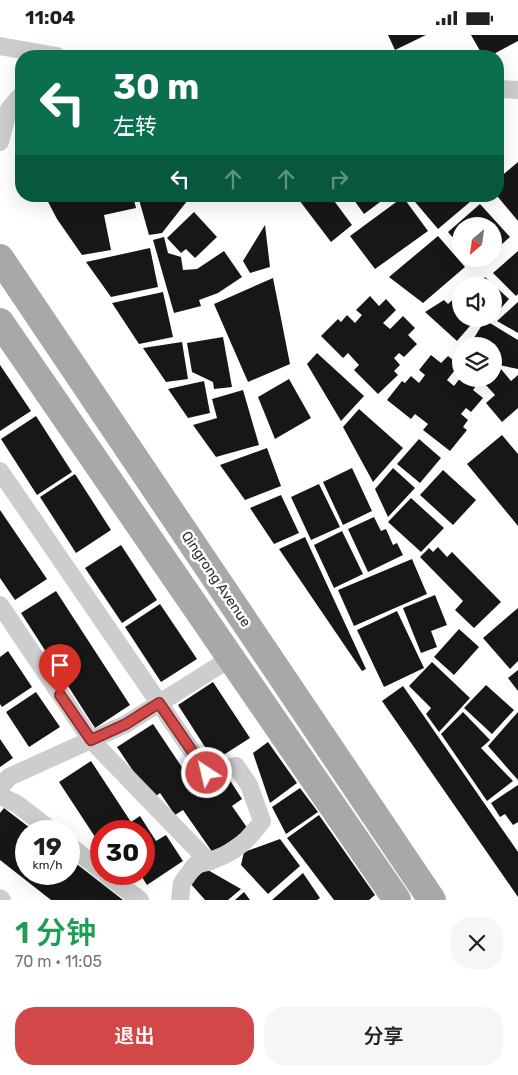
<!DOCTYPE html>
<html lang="zh">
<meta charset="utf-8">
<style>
:root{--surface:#fff;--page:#f6f6f6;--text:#202124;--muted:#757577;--accent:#d24747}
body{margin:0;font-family:Rubik,"Noto Sans SC",sans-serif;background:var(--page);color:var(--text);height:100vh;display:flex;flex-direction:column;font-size:19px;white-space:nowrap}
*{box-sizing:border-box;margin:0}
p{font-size:16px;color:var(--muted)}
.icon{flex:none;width:28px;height:28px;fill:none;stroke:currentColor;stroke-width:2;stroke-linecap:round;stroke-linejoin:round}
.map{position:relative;height:865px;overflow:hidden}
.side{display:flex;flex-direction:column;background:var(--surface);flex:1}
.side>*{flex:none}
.guide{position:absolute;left:15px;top:15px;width:489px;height:152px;border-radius:20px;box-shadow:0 5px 20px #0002;background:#0b6e4f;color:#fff;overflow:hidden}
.needle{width:32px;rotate:209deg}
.controls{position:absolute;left:452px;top:182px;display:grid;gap:10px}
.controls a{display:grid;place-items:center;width:50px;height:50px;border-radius:50%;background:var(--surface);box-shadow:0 5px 20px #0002;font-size:25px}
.speed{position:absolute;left:15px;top:785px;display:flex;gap:10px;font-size:25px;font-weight:700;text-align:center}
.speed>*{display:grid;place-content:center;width:65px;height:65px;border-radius:50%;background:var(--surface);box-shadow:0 5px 20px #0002;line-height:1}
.speed small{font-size:12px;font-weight:400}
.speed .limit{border:8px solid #d22;background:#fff;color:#111}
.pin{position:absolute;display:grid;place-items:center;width:42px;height:42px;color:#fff;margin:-51px -21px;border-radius:50% 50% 50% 0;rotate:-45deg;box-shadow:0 0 5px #0007}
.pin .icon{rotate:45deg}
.me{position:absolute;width:55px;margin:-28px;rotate:325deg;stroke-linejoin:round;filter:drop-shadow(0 0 4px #0008)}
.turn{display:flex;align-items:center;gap:18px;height:105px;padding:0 15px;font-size:22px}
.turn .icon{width:65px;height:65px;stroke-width:2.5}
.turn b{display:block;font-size:35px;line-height:42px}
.lanes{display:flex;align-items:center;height:48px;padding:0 15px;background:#0003;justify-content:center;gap:25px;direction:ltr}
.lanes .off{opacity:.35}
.round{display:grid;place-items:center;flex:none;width:52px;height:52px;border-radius:20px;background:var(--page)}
.overview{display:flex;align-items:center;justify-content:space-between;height:85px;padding:0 15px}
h1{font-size:30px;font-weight:600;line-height:38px;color:#1e9e55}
.primary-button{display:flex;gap:10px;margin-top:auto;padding:10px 15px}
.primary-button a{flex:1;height:58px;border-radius:20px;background:var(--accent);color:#fff;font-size:20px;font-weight:600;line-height:58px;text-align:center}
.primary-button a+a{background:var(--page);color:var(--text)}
.status{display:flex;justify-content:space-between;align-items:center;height:35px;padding:0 25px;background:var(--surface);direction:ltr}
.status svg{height:14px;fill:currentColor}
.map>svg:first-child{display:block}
</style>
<div class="status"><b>11:04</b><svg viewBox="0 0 49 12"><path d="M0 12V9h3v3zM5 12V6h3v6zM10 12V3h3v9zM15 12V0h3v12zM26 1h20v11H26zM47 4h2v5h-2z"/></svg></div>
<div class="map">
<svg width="518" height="865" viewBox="0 0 518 865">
<rect width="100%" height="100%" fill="#fff"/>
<path fill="#171717" d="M388 0H426L395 15Z
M471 0H518V6L490 21H483Z
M518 127V186L498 162V144Z
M45 161H133L136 173 104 180 111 215 82 220 57 184Z
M138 161H191L162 198 149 200Z
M296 161H334L332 163 352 190 331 207Z
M351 161H388L364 179Z
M410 161H477L438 194Z
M403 162 428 196 375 234 350 201Z
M480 169 510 202 494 216V191H461V212L448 197Z
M194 177 217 202 195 223 186 214 181 218 167 203Z
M265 190 270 232 250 238 243 226Z
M438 201 465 232 423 268 389 242Z
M164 202 168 218 181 222 183 235 197 234 224 216 242 242 218 258 199 265 201 271 174 278 153 205Z
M150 213 158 252 111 262 86 227Z
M518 216V259L516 261 493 238Z
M472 224H485L478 230Z
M485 242 509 264 494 281V251H461V284H476L457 306 425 277 444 265 448 269 460 258 456 254 471 246 477 251Z
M273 243 290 329 248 347 214 269Z
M163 257 173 302 139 309 112 268Z
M370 261 379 271 386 264 396 275 383 288 390 294 403 281 415 293 408 300 417 309 404 322 399 318 394 323 400 330 394 336 398 340 378 359 354 335 359 330 348 318 343 323 321 301 338 284 341 287 347 280 355 288 362 280 356 275Z
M518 267V298L497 286Z
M485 285 518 305V334L494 329V311H469Z
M223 302 232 352 214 354 213 347 192 337 187 308Z
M182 307 188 344 166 347 143 313Z
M317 318 364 361 341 386 307 329Z
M431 320 441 328 448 321 459 330 447 345 454 351 461 342 475 344 479 347 473 355 483 363 471 377 466 373 461 379 468 385 463 392 467 395 450 416 423 395 428 389 415 379 411 384 387 365 402 346 405 348 411 341 419 348 425 340 419 335Z
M0 330 31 376 0 396Z
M501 334 511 346 518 340V373L502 387 486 368 495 360 484 348 489 344H494V340Z
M289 344 311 383 275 404 258 362Z
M204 346 210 378 188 383 168 354Z
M243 355 259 410 216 422 193 390 217 383 212 364Z
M359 374 403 413 373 447 343 392Z
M36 381 72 437 37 460 1 404Z
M502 400 518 419V491L467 429Z
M419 404 441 423 420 448 397 429Z
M267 413 281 451 245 465 220 430Z
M352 433 372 476 343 490 323 447Z
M393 433 415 453 388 482 375 454Z
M443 435 476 465 453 490 420 460Z
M75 439 111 495 76 518 40 462Z
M319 449 340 492 311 505 291 462Z
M281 460 299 498 274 509 250 473Z
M411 463 444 493 421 517 388 487Z
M0 475 47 544 15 565 0 543Z
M374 482 381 496 386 494 393 510 397 508 403 520 368 537 348 494Z
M342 496 363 539 334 553 314 510Z
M305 502 366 634 362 636 279 514Z
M121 510 157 565 122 588 85 533Z
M438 512 447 522 452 517 501 567 474 593 455 575 463 566 420 522 429 513 433 517Z
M412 524 427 559 354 591 338 555Z
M56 556 130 670 95 693 21 578Z
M435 560 447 590 431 596 437 612 421 618 403 573Z
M160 569 197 624 161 647 125 592Z
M518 573V626L510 634 483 603Z
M397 576 424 633 384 652 357 595Z
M459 594 479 612 454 640 434 622Z
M8 616 32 652 2 672 0 669V622Z
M432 627 470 663 439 697 426 679 431 673 409 651Z
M518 635V656L508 643Z
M213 647 250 703 214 726 178 670Z
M486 650 514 675 492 699 464 673Z
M403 651 518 817V862L382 666Z
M36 657 60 692 29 712 6 677Z
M463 677 490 705 481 713 513 746 487 766 441 699Z
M518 677V745L488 711Z
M153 689 202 762 229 744 242 764 232 771 248 794 213 818 183 775 175 780 160 758 152 764 117 712Z
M0 704 13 723 0 732Z
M268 707 297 748 270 768 253 718Z
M91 726 131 787 140 781 156 806 166 800 183 826 147 850 140 839H144V796H101V806L99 808 59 747Z
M518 750V787L513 790 505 779 500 782 491 768Z
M300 753 318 777 286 799 272 772Z
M4 773 34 796H26V839H69V823L123 865H51L0 825V778Z
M319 780 375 860 369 865H334L287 803Z
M280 804 300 831 268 859 241 830 244 817Z
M206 834 241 854 228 865H205L190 848Z
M303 838 320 863 317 865H272Z
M244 857 250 865H235Z"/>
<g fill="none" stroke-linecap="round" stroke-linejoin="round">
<path stroke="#cdcdcd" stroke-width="18" d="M0 11 57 21
M498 54 518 55
M0 107 9 74 21 60
M0 436 207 738 236 731 249 750 262 786C244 812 226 823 195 830L182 848 180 865
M0 570 91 705 209 827
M0 753 9 742 126 689 231 623
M0 761 17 769 52 796
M69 810 101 835
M106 839 140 865
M0 863 2 865"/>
<path stroke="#a8a8a8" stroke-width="28" d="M0 223 432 865
M0 287 397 865"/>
</g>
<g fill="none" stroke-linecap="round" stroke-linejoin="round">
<g stroke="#882e2e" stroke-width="12">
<path id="route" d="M60 660 91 705 126 689 159 668 207 738"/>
</g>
<use href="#route" stroke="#d24747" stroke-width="9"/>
</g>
<g text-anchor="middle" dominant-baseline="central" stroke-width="5" stroke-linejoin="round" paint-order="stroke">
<g font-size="14" fill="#303030" stroke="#fff">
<text transform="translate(216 544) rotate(56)">Qingrong Avenue</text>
</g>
</g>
</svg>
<div class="controls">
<a><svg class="needle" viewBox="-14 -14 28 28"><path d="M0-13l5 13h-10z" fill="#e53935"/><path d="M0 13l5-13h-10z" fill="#757577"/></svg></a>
<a><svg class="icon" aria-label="sound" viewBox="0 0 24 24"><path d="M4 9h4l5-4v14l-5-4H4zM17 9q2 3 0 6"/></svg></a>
<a><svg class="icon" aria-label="layers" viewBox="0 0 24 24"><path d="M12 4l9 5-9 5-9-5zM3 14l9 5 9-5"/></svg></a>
</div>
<div class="speed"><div>19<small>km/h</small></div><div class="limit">30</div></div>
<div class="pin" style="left:60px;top:660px;background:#d93025"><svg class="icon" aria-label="arrive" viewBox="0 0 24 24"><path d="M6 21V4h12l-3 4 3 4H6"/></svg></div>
<svg class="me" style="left:207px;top:738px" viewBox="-20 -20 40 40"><circle r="17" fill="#d24747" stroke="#fff" stroke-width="3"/><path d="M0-11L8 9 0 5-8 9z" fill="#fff"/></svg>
<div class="guide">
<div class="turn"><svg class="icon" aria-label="left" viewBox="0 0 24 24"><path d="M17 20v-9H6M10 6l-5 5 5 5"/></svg><div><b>30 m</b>左转</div></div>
<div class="lanes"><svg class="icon" aria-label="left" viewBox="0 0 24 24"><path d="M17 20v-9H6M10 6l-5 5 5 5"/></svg><svg class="icon off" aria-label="ahead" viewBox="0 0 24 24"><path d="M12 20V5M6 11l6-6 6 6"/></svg><svg class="icon off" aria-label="ahead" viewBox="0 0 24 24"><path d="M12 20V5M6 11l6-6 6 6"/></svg><svg class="icon off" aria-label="right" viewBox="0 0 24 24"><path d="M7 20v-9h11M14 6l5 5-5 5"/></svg></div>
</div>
</div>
<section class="side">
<div class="overview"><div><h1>1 分钟</h1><p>70 m · 11:05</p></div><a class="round"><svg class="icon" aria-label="close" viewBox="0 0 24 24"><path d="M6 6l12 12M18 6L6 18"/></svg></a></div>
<div class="primary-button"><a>退出</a><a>分享</a></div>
</section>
